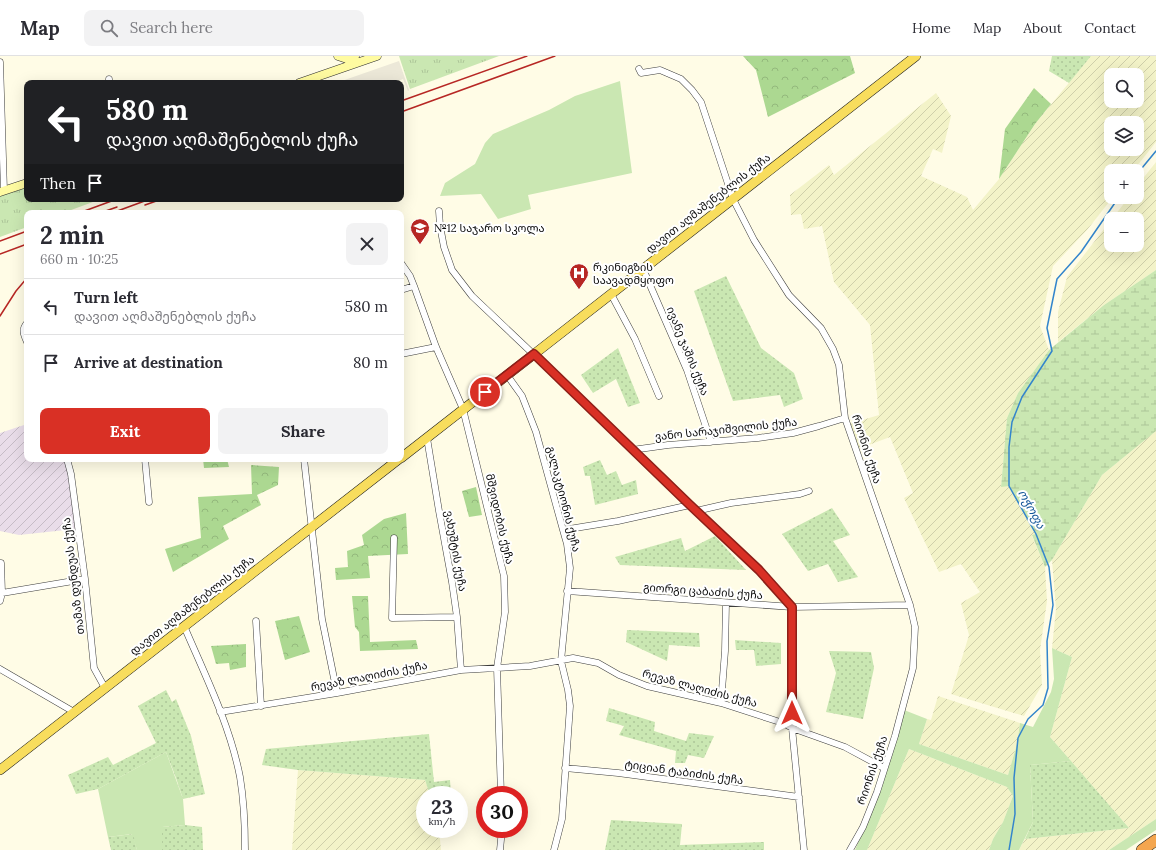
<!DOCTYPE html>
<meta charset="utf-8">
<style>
:root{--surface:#fff;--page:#f2f2f3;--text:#2b2b33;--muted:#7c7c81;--line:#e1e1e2;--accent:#d93025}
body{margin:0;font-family:Lora,"Noto Sans Georgian",serif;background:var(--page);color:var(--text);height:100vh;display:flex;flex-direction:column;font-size:15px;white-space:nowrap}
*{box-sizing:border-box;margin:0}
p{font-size:13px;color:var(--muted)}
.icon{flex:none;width:22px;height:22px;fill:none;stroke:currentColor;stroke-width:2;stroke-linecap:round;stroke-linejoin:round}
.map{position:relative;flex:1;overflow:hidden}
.drawer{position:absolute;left:24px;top:154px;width:380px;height:252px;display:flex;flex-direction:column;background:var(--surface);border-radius:8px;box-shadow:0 4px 16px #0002}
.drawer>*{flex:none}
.banner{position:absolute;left:24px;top:24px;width:380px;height:122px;border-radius:8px;box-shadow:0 4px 16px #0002;background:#202124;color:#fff;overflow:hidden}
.buttons{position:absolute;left:1104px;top:12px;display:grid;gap:8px}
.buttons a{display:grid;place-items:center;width:40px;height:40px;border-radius:8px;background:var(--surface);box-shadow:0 4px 16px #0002;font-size:20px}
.speed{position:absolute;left:416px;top:730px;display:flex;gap:8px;font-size:20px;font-weight:700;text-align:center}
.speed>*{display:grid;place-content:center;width:52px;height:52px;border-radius:50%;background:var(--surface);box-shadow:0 4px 16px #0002;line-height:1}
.speed small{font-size:10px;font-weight:400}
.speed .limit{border:6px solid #d22;background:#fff;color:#111}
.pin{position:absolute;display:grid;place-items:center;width:34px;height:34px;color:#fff;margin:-17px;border:2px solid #fff;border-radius:50%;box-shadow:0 1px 4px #0007}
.me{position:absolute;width:44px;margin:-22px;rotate:0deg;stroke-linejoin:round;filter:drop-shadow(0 0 3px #0008)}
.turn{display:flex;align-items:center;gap:14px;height:84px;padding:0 16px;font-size:18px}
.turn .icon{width:52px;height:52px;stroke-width:2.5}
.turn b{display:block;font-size:28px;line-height:34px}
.then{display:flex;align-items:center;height:38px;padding:0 16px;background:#0003;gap:8px;font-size:15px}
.round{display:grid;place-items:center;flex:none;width:42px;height:42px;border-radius:8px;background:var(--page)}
.headline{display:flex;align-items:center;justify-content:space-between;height:68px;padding:0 16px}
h1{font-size:24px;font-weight:700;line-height:30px}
.cta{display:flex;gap:8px;margin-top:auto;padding:8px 16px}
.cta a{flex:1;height:46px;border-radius:8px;background:var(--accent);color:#fff;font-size:16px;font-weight:700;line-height:46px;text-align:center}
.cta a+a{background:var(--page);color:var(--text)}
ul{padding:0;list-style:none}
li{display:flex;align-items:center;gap:12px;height:56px;padding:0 16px;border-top:1px solid var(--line)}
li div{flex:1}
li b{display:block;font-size:15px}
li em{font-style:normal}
header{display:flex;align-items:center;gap:24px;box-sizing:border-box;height:56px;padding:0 20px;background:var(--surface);border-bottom:1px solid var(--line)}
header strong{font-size:19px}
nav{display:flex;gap:22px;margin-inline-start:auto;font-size:14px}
.search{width:280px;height:36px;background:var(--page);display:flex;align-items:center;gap:10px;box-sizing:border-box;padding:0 14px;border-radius:8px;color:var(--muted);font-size:15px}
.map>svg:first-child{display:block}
</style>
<header>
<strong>Map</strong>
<div class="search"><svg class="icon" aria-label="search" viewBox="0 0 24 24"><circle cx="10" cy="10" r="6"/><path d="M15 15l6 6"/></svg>Search here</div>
<nav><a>Home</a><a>Map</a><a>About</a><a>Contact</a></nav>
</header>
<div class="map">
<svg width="1156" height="794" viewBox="0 0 1156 794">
<defs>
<pattern id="industrial-furrows" width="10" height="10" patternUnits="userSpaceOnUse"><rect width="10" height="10" fill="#e9dde9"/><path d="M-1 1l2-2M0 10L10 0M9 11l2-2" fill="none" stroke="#c6bcc6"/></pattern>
<pattern id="farmland-furrows" width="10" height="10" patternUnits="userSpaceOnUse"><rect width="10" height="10" fill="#f3f3c8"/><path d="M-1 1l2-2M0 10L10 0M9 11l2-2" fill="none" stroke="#cfcfaa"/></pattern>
<pattern id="forest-crowns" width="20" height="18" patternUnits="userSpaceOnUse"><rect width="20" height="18" fill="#acd891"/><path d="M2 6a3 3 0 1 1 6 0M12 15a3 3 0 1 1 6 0" fill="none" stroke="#93b87c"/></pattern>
<pattern id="wetland-marsh" width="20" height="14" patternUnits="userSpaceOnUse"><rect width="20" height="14" fill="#cae7b2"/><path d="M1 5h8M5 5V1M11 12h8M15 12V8" fill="none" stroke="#acc598"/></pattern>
<pattern id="park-tufts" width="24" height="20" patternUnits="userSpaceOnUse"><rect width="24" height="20" fill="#cae7b2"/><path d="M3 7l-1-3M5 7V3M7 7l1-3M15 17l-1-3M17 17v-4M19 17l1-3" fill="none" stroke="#acc598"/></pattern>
<pattern id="garden-dots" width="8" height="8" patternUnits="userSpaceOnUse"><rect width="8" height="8" fill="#cae7b2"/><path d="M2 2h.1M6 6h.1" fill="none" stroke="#acc598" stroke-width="1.8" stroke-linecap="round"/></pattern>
</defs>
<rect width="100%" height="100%" fill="#fffce6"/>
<path fill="url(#industrial-furrows)" d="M27 368V403H64L69 419 75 473 19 479 0 475V377Z"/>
<path fill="url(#farmland-furrows)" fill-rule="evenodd" d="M1091 0H1156V86L1133 115H1111V141H1113L1087 174 1053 210 1040 270 1049 294 1018 337 1007 362 1001 430H1009L1036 478 1032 480 1045 511 1047 545 1040 594 1042 629 1024 660 951 638 969 579 961 547 980 536 961 508 939 516 904 442 913 437 890 381 858 393 849 368 879 359 870 269 834 226 822 170 804 173 801 158 791 159 790 139 829 109 834 119 936 37 951 60 942 97 933 93 921 120 967 141 973 154 999 123 1035 68ZM1111 19H1137V45H1111ZM1111 67H1137V93H1111Z
M1156 106V214L1104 249 1058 286V256L1067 221 1111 164V189H1137V163H1112L1129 141H1137V130Z
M1156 375V763L1109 794H1019L1025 783 1129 772 1050 681 1072 601 1052 592 1056 553 1052 504 1102 419Z
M938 640 1020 667 1017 688 1008 719 919 688 927 663 931 664Z
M909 693 1007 731 1013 740 1003 766 993 783 989 794H867Z
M298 714 425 724 430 739H425V773H439L441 794H292Z"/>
<path fill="#cae7b2" d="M620 25 632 117 528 139 531 153 498 163 481 138 440 140 445 127 475 108 485 87 493 78 549 54 575 40Z
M1052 592 1072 601 1050 681 1071 705 1030 709 1033 766 1019 794H989L993 783 1003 766 1013 740 1007 731 909 693 867 794H855L884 724 904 654 927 663 919 688 1008 719 1017 688 1020 667 1033 671 1051 636 1054 623Z
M166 696 183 743 185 769 162 771V794H137L132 778 108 781 98 733Z
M1156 763V774L1126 794H1109Z"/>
<path fill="url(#forest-crowns)" d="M743 0H850L855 17 768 61 756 14Z
M1034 32 1051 48 1035 68 999 123 1005 73Z
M203 403H227L229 411 204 412Z
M251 409 279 411 278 429 257 439 261 449 223 470 229 483 173 516 165 493 201 482 198 441 252 438Z
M476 431 482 459 469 461 462 435Z
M406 457 408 498 368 500 370 522 336 524 335 512 348 511 347 495 364 489 362 479 384 463Z
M352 540H368L370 586 416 584 418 593 360 595 359 576 355 571Z
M299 560 310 596 285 604 275 565Z
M246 588V611L230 614 229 607 216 608 211 590Z"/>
<path fill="url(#wetland-marsh)" d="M1156 214V375L1102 419 1052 504 1045 511 1032 479 1036 478 1009 430 1001 431 1007 362 1018 337 1049 294 1104 249Z"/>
<path fill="url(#park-tufts)" d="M399 0H499L410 33Z
M27 130V143H101L63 157H27V171L0 181V140Z"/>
<path fill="url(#garden-dots)" d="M1052 0H1091L1069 27 1049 15Z
M726 220 761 292 794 317 803 343 784 351 780 339 733 345 694 235Z
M618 292 640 347 628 351 616 323 593 337 581 319Z
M600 404 607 419 616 415 622 429 636 424 638 438 595 449 590 420H585L583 411Z
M832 452 850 479 833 485 858 521 838 526 828 508 808 515 782 478Z
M715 480 746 514 620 509 615 501 681 482 685 495Z
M627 574 699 577 700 591 669 589 667 605 626 586Z
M735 584 781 587V608L756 610 754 594H736Z
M829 595 871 596 874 612 863 663 826 656 836 617Z
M166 634 172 646 176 643 191 680 205 738 183 743 176 722 166 696 98 733 76 738 68 719 108 701 113 709 156 687 138 650Z
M609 652 655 666 654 675 686 685 689 677 714 680 704 702 688 699 685 707H675L676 695 619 679 624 670 606 665Z
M429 678 434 726 450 724 451 739H430L425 724 298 714 262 709 266 693Z
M1071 705 1129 772 1025 783 1033 766 1030 709Z
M611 764 682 768 680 789 764 786V794H605Z
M185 769 202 771 203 794H162V771Z
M133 778 137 794H111L108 781Z"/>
<path fill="#ece8d8" d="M399 5 409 34 408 35 403 23 393 27H336Z"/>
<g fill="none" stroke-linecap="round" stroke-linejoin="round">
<path stroke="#3385cc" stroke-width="1.5" d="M1137 118 1156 95
M1009 794 1015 758 1014 722 1018 682 1028 663 1043 649 1048 632 1047 585 1053 549 1049 511 1036 478 1009 430V391L1012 366 1022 341 1052 295 1047 272 1057 223 1081 196 1119 141"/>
<g stroke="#3d3d3d" stroke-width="7">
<path id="street" d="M0 6 4 135
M639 13 641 17 660 14 681 23 692 34 701 46 733 143 754 184 789 239 821 272 833 293 839 309 845 362 910 549 915 571 913 612 895 680 877 736 863 771 850 794
M109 27V23
M439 155 440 170 444 191 452 214 472 240 585 347 690 449 759 514 792 551V672L804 794
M401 207 410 220 414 230 436 291 463 353 504 520 505 556 497 612 501 739
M643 213 687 314 711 386
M401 234 414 230
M611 238 635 283 659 340
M27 267C21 274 24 279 27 286
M401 298 436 291
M507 319 522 340 536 376 563 474 567 488 570 512 561 605 568 634 570 650 562 763 554 794
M427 382 439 455 452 526 457 561 461 614
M632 394 668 389 758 382 793 377 819 370 845 362
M67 403 71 418 85 523 94 612 105 632
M145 403 149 446
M304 403 322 563 337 637
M696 455 731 447 800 438 809 435
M563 474 618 465 690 449
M394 482 392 562 457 561
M567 535 792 551 910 549
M2 537 85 523
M0 545 2 537 1 507
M256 565 261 650
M184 570C205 619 230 669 240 721 244 745 245 770 245 794
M0 613 74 656
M721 647 725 595 726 547
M220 656 337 637 461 614 530 610 573 602 598 607 619 619 647 630 721 647 783 667 792 672 845 691 884 712
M565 712 618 717 799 741
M500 794 502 773"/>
</g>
<g stroke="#2c2c2c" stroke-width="9">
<path id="secondary" d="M338 0 347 3 355 0
M299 27 377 0
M0 136 27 127"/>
</g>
<g stroke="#1b1b1b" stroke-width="10">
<path id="primary" d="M401 402 916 0
M0 714 399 403"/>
</g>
<g stroke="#1b1b1b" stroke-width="12">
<path id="highway" d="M1142 794 1156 784"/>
</g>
<use href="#street" stroke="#fff" stroke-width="6"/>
<use href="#secondary" stroke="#fffba1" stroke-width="8"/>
<use href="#primary" stroke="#f8dd5d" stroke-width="9"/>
<use href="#highway" stroke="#f4a64f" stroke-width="11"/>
<path stroke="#b72724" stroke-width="1.5" d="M401 45 527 0
M401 56 555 0
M145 149 162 143
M79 157 117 143
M100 157 117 151
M112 157 150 143
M0 185 27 175
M0 198 27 188
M0 260 16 235 27 222"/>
</g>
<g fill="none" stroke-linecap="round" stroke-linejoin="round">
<g stroke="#8d1f18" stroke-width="10">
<path id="route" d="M485 336 534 298 690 449 759 514 792 551V657"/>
</g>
<use href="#route" stroke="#d93025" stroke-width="7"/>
</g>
<defs>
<g id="school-pin" transform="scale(1)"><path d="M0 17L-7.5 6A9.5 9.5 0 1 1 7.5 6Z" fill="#b72724" stroke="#fff"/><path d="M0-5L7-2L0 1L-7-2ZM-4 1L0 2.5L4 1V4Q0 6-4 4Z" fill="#fff"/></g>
<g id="hospital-pin" transform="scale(1)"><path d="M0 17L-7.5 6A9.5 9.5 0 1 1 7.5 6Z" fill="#b72724" stroke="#fff"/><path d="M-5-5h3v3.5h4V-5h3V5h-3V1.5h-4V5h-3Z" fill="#fff"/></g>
</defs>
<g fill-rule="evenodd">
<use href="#school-pin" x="420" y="172"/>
<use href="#hospital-pin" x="579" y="217"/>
</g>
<g text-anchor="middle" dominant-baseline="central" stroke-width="4" stroke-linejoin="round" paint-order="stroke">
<g font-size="11" fill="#0a0a0a" stroke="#fff">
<text transform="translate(708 147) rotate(-38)">დავით აღმაშენებლის ქუჩა</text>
<text transform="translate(688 295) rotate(68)">ივანე ჯაშის ქუჩა</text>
<text transform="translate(726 373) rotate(-6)">ვანო სარაჯიშვილის ქუჩა</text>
<text transform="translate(867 393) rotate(72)">რიონის ქუჩა</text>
<text transform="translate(564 443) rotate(76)">გალაკტიონის ქუჩა</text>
<text transform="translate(500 463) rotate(77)">მშვიდობის ქუჩა</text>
<text transform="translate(456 495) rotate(80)">ვახუშტის ქუჩა</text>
<text transform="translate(73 520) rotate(-97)">თამაზ დუნდუას ქუჩა</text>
<text transform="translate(703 535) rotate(4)">გიორგი ცაბაძის ქუჩა</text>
<text transform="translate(192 549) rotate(-38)">დავით აღმაშენებლის ქუჩა</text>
<text transform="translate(369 620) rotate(-11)">რევაზ ლაღიძის ქუჩა</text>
<text transform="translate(700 632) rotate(15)">რევაზ ლაღიძის ქუჩა</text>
<text transform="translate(872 714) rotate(-71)">რიონის ქუჩა</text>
<text transform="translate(684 716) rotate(8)">ტიციან ტაბიძის ქუჩა</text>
</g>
<g font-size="11" fill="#0a0a0a" stroke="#fff" text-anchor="start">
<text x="434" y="172">№12 საჯარო სკოლა</text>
<text x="593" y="211">რკინიგზის<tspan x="593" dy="13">საავადმყოფო</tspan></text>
</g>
<g font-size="12" font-style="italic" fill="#155699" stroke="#fff">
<text transform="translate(1032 453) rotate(61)">ოჭოფა</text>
</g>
</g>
</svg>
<div class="buttons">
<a><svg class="icon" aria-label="search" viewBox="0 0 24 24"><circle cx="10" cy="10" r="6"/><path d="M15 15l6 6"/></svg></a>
<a><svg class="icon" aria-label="layers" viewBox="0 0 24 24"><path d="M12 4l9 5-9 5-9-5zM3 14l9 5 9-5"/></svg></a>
<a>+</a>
<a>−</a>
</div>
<div class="speed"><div>23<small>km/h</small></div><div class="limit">30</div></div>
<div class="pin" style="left:485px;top:336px;background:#d93025"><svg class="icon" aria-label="arrive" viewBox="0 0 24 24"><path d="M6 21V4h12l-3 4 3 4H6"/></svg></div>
<svg class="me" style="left:792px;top:657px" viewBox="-20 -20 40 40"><path d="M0-17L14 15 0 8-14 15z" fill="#d93025" stroke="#fff" stroke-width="4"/></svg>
<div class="banner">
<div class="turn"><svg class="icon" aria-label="left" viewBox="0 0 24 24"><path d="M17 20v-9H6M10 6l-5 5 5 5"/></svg><div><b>580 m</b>დავით აღმაშენებლის ქუჩა</div></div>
<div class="then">Then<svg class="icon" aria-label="arrive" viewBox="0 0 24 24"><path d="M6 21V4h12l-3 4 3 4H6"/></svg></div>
</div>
<section class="drawer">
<div class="headline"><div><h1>2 min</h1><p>660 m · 10:25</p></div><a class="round"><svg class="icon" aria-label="close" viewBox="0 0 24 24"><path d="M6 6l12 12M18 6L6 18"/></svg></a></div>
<ul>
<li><svg class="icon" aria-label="left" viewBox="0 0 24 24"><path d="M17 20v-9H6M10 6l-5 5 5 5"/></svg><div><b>Turn left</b><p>დავით აღმაშენებლის ქუჩა</p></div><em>580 m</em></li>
<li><svg class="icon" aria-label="arrive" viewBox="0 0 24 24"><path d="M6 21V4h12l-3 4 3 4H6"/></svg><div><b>Arrive at destination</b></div><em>80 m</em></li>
</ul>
<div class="cta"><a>Exit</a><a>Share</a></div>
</section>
</div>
